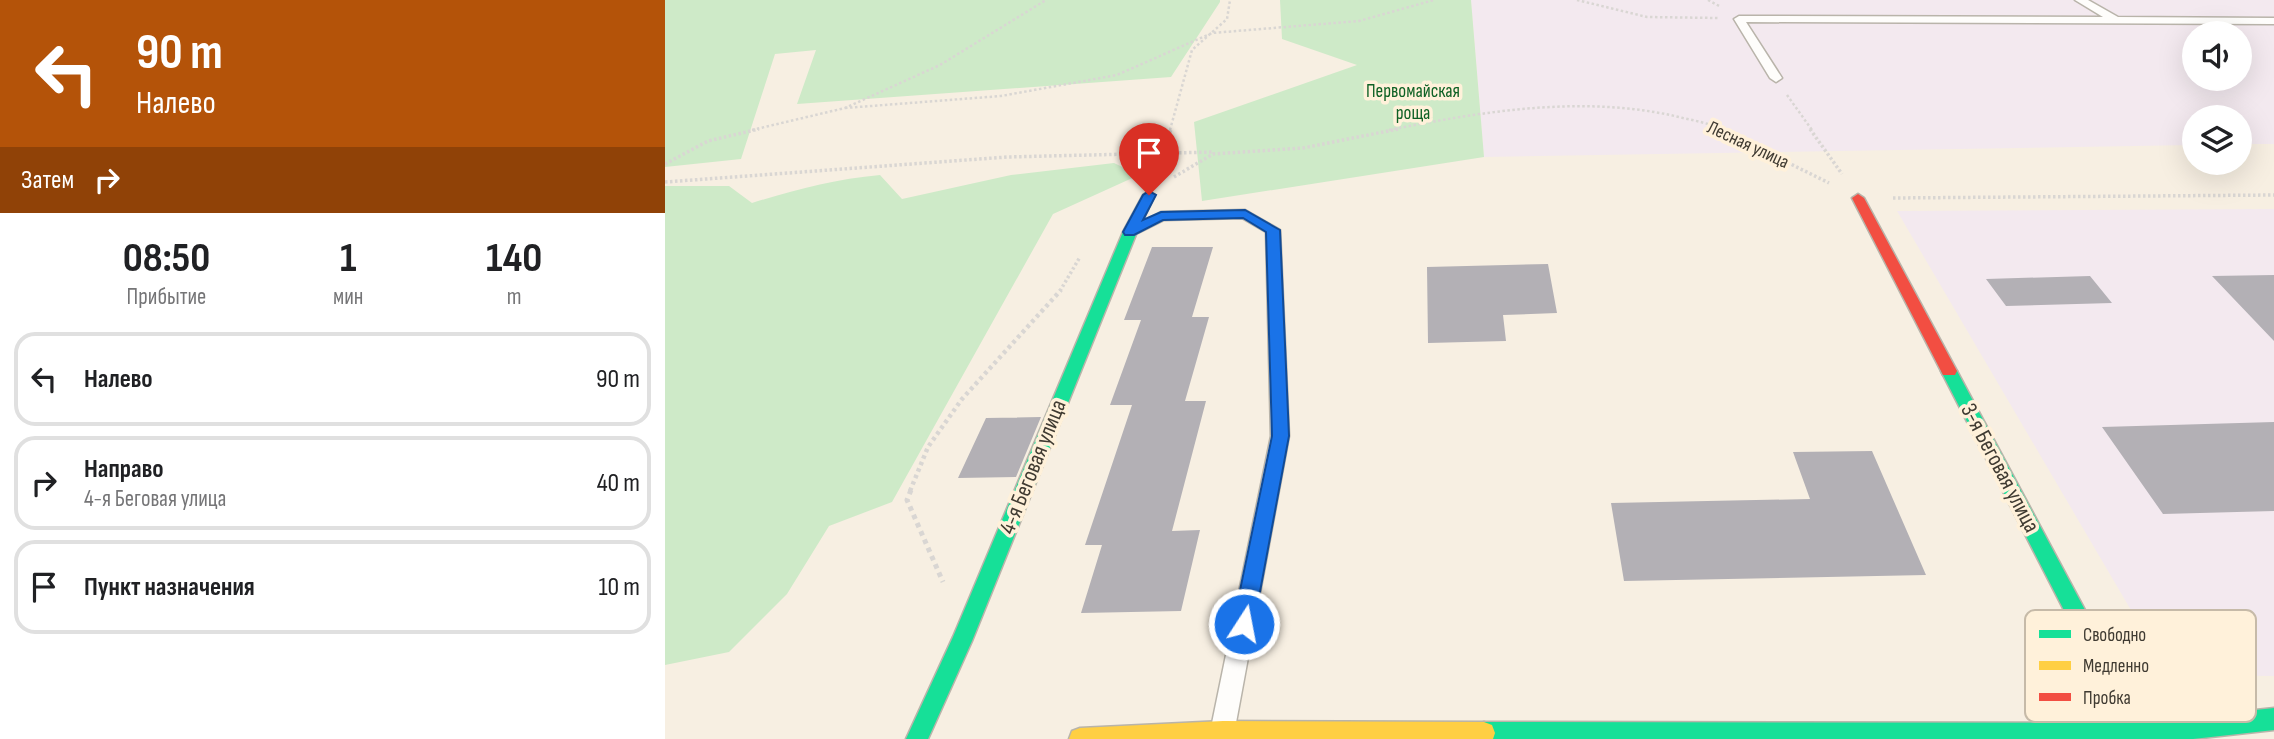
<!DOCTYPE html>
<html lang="ru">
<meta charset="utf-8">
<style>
:root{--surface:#fff;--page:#f6f6f6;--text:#202124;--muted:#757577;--line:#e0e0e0}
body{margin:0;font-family:"Sofia Sans Condensed",sans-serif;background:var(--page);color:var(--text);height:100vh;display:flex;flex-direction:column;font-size:26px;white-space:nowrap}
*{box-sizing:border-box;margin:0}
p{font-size:23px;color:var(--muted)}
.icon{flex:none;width:38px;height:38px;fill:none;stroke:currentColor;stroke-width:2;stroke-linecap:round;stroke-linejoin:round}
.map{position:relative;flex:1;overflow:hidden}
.sheet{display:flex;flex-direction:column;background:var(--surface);width:665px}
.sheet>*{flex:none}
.guide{background:#b45309;color:#fff;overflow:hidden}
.controls{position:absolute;left:1517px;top:21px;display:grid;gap:14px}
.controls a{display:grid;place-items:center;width:70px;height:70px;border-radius:50%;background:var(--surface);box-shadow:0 7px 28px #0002;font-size:35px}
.pin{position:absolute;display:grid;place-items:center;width:60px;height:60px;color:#fff;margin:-72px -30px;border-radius:50% 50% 50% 0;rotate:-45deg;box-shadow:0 0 7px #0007}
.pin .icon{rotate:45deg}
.me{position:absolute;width:77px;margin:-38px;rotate:11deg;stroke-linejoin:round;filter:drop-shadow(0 0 5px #0008)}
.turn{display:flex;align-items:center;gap:24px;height:147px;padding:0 21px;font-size:32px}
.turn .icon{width:91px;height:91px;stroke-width:2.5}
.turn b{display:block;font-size:49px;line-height:60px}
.then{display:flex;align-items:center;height:66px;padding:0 21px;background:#0003;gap:14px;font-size:26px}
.eta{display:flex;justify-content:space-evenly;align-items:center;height:119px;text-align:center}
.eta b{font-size:42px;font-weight:700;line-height:49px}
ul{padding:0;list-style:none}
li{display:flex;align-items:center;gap:21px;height:94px;margin:0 14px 10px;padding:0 7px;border:4px solid var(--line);border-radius:21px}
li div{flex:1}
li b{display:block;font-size:26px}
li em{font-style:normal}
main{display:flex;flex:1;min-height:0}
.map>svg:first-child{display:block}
</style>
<main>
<section class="sheet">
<div class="guide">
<div class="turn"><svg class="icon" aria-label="left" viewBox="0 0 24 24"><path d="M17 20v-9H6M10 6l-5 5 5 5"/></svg><div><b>90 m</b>Налево</div></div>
<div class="then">Затем<svg class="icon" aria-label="right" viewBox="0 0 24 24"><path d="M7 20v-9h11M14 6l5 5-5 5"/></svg></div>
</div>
<div class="eta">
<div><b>08:50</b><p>Прибытие</p></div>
<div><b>1</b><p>мин</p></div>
<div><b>140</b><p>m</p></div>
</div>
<ul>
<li><svg class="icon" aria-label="left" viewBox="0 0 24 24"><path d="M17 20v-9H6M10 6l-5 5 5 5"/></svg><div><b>Налево</b></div><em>90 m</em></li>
<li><svg class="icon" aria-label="right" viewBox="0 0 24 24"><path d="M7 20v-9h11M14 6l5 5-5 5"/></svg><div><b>Направо</b><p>4-я Беговая улица</p></div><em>40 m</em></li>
<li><svg class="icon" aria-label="arrive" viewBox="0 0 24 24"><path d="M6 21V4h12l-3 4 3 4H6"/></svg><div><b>Пункт назначения</b></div><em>10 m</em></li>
</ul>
</section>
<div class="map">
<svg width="1609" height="739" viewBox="0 0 1609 739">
<rect width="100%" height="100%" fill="#f7efe2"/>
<path fill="#f3e9ef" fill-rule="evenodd" d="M806 0H1609V144H1575V117H1530L1529 145 819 157ZM1530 33H1575V79H1530Z
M1609 209V676L1504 675 1232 211Z"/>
<path fill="#ceeac8" d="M0 0H555V2L506 77 132 104 151 50 110 54 76 159 0 167Z
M615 0H806L819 157 537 201 529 122 692 65 617 39Z
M449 163 474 175 388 214 227 502 164 526 122 594 64 652 0 665V186H64L87 203C129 190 170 179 215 175L237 199 346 175Z"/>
<path fill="#b3b0b5" d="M487 247H548L527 317H544L520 401H541L507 531 535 530 516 611 416 613 437 545H420L467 405H445L476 320H459Z
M883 264 892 313 838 315 841 341 763 343 762 267Z
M1609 275V341L1547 276Z
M1425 276 1447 303 1341 306 1321 279Z
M376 417 351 477 293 478 321 418Z
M1609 422V511L1498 514 1437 427Z
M1207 451 1261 575 959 581 946 503 1145 499 1128 452Z"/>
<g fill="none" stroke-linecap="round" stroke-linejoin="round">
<g stroke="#b9b4aa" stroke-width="3">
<path id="lane" d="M1410 0H1423L1453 17 1609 18V24L1081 22 1117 78 1111 82 1105 78 1069 19 1074 16 1438 17Z
M580 210 615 230 624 436 570 728 567 737 561 739 549 737 546 728 606 436 601 232 577 218 499 220 473 233H463L461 230 496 212Z"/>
</g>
<g stroke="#b9b4aa" stroke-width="3">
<path id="fast" d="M484 191 490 195 472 232 307 641 263 739H241L288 637 458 232 478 195Z
M1284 365 1292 371 1480 722 1609 708V730L1528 739H810L808 733 811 725 819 722 1457 723 1276 371Z"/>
</g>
<g stroke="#b9b4aa" stroke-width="3">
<path id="slow" d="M558 721 819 722 827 725 830 733 828 739H404L407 731 415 728Z"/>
</g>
<g stroke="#b9b4aa" stroke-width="3">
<path id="jam" d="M1193 194 1199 198 1292 371 1290 375H1278L1276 371 1187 198Z"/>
</g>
<path stroke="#d9d6d3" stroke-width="2.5" stroke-dasharray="2.5 2.5" stroke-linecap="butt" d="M912 0 982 17 1053 18
M1043 0 1056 7
M1122 95 1147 130
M180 108 336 96 452 75 547 33 694 21 769 0
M87 130 180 108 275 65 381 0
M505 130 527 50 562 19 565 0
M724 130C820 111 922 94 1018 118 1032 121 1046 124 1059 130"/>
<path stroke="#d9d6d3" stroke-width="3.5" stroke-dasharray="2.5 2.5" stroke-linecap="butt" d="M1055 129 1164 183
M1145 129 1177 174
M0 164 43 141 94 129
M494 171 506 129
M509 177 548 154 638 148 733 129
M0 182 342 157 548 152
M1228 198 1609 195
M395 291 415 257"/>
<path stroke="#d9d6d3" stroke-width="4.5" stroke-dasharray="3.5 3.5" stroke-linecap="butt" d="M245 491 263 447 297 399 396 290"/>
<path stroke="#d9d6d3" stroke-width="5" stroke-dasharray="4.5 4.5" stroke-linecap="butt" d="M246 490 242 500 278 582"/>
<use href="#lane" fill="#fefdfb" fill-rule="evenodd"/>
<use href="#fast" fill="#16e098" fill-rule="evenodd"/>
<use href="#slow" fill="#ffcf43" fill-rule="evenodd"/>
<use href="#jam" fill="#f24e42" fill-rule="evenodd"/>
</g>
<path fill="#1a73e8" stroke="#114b97" stroke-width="2" d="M484 191 491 195 478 220 496 212 580 210 615 230 624 436 589 624 586 631 579 633 571 631 568 624 607 436 601 232 578 218 498 220 469 235H460L458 232 478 195Z"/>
<g text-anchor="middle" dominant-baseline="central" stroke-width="7" stroke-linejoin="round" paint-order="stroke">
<g font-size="19" fill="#0f6125" stroke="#fff1da">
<text x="748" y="91">Первомайская<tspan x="748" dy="22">роща</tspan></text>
</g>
<g font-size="19" fill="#403b32" stroke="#fff1da">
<text transform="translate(1083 145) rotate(25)">Лесная улица</text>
</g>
<g font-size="23" fill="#403b32" stroke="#fff1da">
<text transform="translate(368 467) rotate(-68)">4-я Беговая улица</text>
<text transform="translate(1335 468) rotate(62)">3-я Беговая улица</text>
</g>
</g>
<rect x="1360" y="610" width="231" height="112" rx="10" fill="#fff1da" stroke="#c6baa8" stroke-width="2"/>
<rect x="1374" y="630" width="32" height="8" fill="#16e098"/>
<rect x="1374" y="661" width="32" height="9" fill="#ffcf43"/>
<rect x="1374" y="693" width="32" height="8" fill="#f24e42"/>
<g font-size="19" fill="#403b32">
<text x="1418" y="641">Свободно</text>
<text x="1418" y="672">Медленно</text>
<text x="1418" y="704">Пробка</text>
</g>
</svg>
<div class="controls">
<a><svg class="icon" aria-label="sound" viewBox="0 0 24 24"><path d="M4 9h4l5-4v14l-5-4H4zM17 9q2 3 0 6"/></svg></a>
<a><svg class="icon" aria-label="layers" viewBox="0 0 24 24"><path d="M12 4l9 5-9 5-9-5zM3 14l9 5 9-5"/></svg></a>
</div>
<div class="pin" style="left:484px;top:195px;background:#d93025"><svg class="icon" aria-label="arrive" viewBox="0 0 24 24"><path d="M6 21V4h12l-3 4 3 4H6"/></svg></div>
<svg class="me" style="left:579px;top:624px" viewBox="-20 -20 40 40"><circle r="17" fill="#1a73e8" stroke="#fff" stroke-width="3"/><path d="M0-11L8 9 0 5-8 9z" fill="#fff"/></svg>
</div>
</main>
